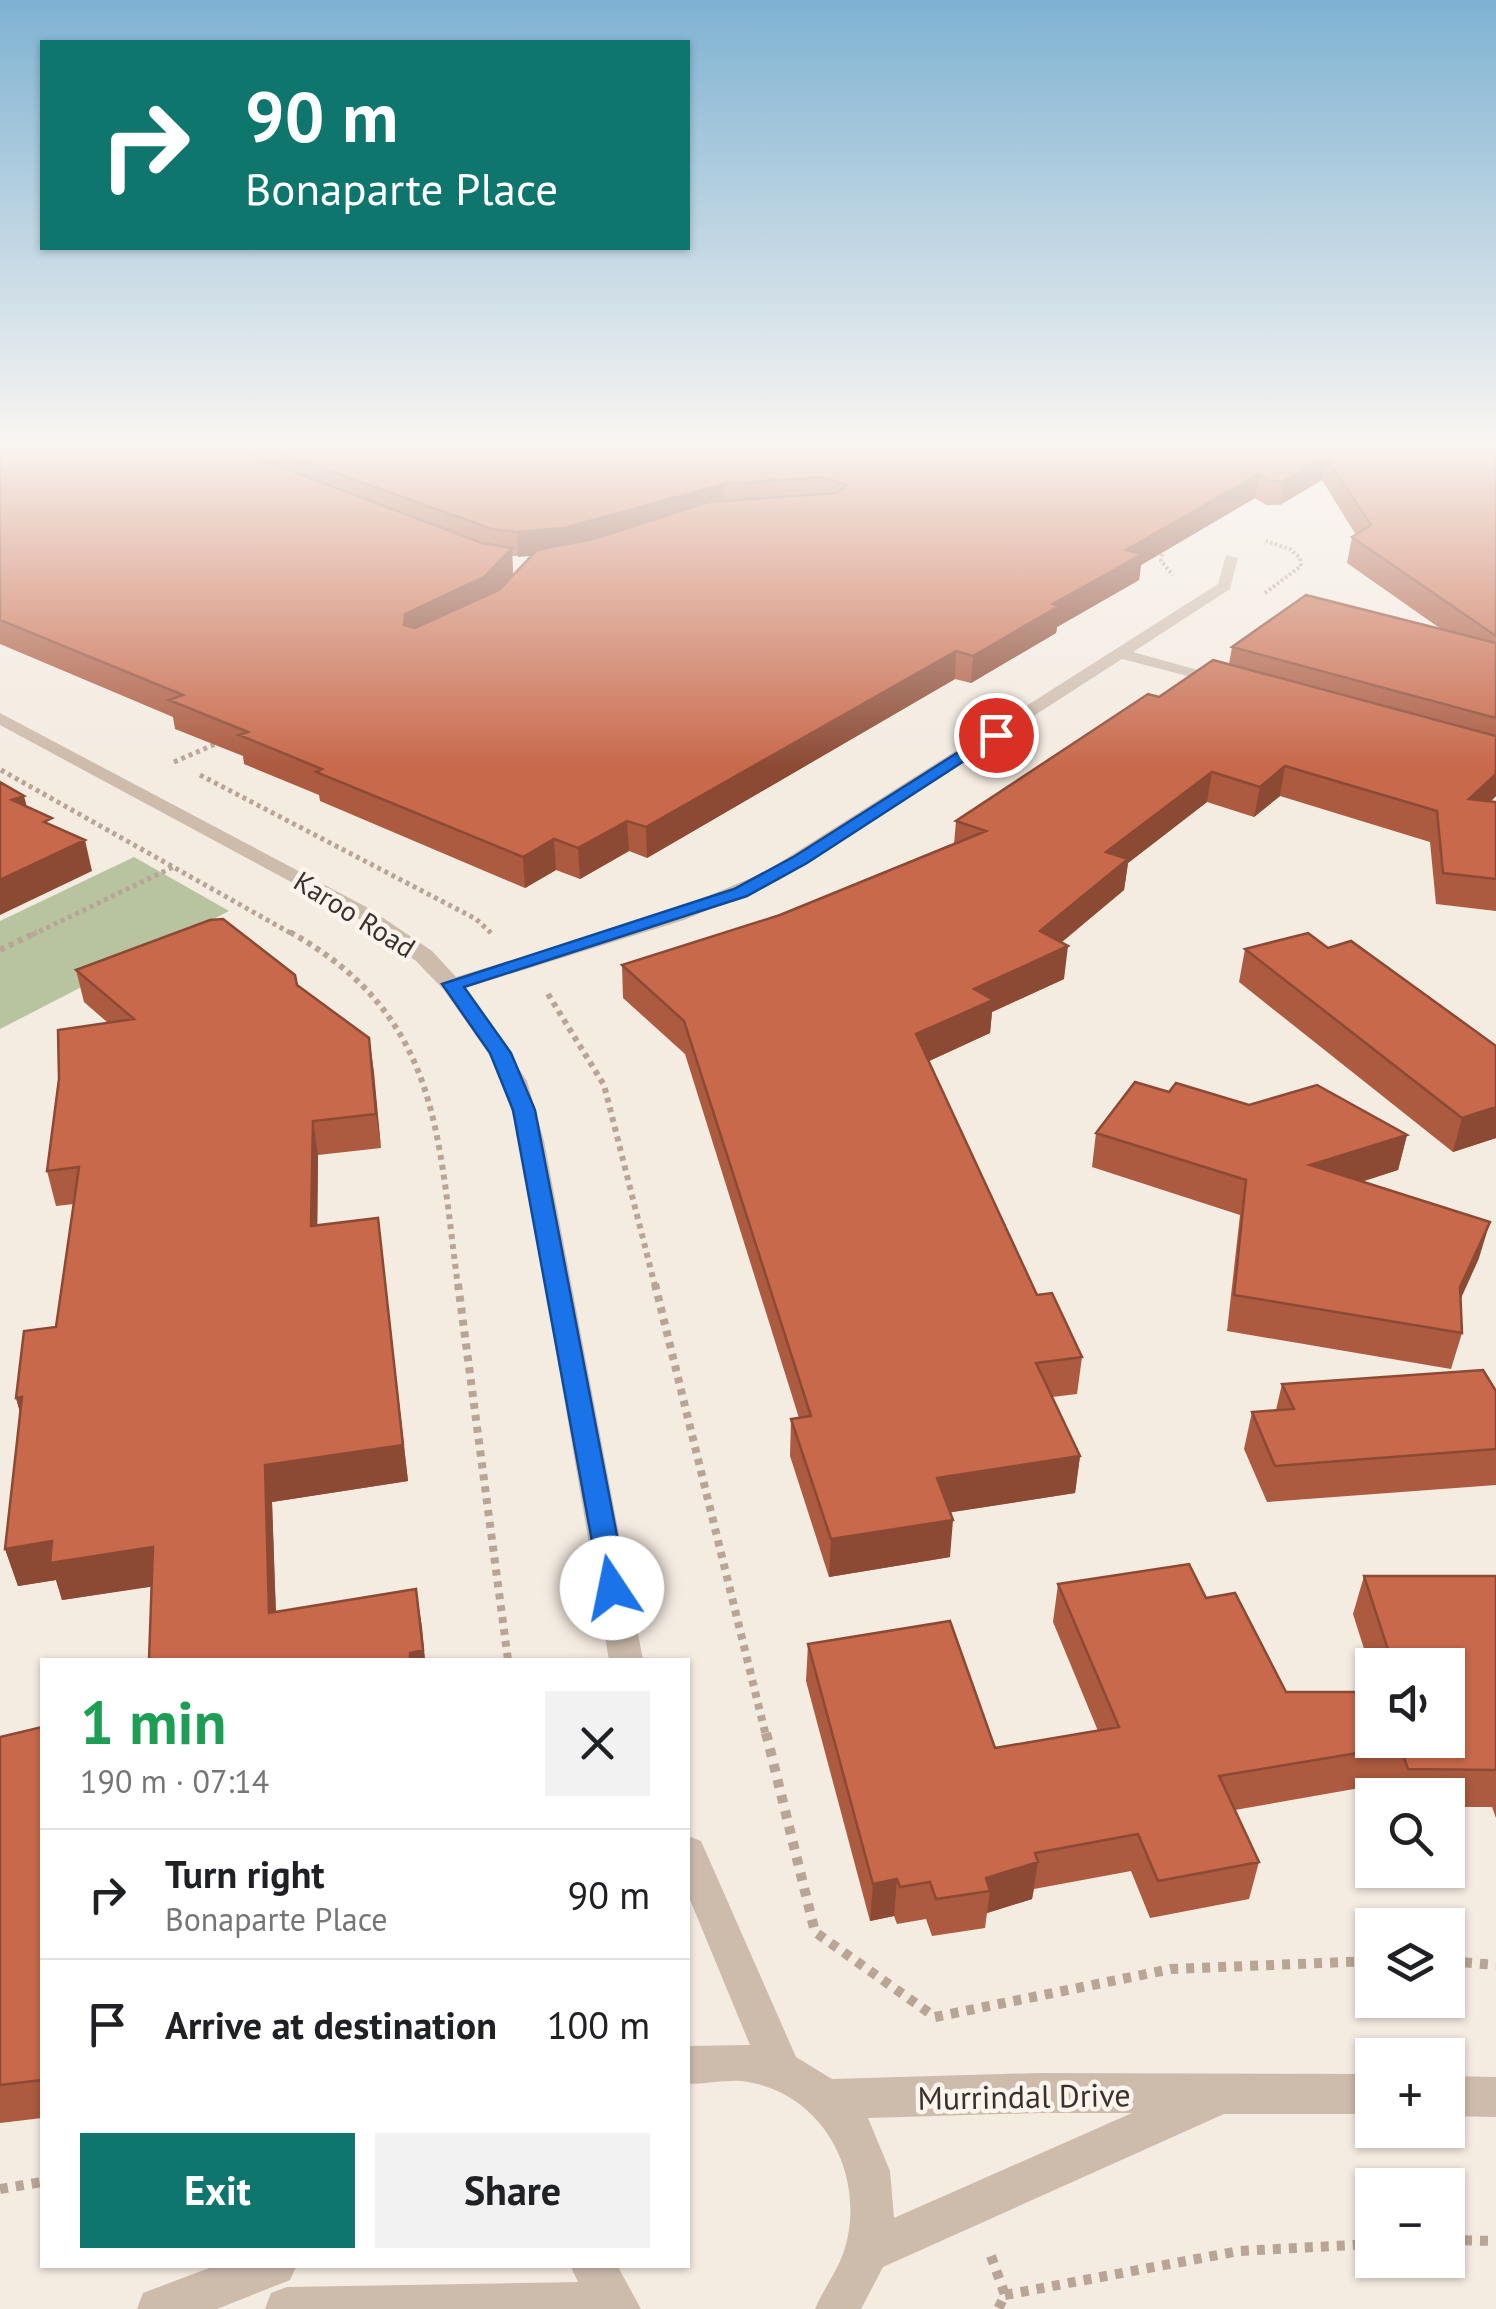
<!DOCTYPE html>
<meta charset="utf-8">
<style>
:root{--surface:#fff;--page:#f2f2f2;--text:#202124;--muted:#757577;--line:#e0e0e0;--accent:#0f766e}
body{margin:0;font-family:"PT Sans",sans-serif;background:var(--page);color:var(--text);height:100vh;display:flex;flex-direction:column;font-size:38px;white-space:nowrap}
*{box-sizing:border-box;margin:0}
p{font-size:32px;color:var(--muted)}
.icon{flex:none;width:55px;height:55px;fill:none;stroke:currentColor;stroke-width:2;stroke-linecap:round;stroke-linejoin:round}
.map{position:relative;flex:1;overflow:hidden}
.details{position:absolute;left:40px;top:1658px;width:650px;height:610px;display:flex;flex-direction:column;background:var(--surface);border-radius:0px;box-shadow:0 2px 8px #0004}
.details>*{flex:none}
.top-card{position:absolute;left:40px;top:40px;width:650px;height:210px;border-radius:0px;box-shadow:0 2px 8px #0004;background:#0f766e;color:#fff;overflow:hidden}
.fabs{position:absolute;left:1355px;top:1648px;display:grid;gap:20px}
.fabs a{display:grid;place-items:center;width:110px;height:110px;border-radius:0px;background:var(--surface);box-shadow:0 2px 8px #0004;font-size:50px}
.pin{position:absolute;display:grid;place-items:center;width:85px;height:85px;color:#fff;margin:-42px;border:5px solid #fff;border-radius:50%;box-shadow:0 2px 10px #0007}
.me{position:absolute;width:110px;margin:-55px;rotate:349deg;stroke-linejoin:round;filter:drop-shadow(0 0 8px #0008)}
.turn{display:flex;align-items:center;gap:35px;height:210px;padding:0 40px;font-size:45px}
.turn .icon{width:130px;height:130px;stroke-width:2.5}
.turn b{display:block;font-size:70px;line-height:85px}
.round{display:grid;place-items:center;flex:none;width:105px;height:105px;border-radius:0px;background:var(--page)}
.head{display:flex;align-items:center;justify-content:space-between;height:170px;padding:0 40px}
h1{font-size:60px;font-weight:600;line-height:75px;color:#1e9e55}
.cta{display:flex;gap:20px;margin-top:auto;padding:20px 40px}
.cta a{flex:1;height:115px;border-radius:0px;background:var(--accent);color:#fff;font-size:40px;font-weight:600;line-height:115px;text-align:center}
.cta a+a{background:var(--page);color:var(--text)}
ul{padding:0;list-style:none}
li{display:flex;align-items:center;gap:30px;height:130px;padding:0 40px;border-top:2px solid var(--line)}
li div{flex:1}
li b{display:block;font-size:38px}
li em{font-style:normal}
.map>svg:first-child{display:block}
</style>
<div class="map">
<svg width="1496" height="2309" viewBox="0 0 1496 2309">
<rect width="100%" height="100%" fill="#f4ebe1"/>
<path fill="#b8c4a0" d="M134 857 229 911 0 1029V921Z"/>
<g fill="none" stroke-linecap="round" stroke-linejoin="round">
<path stroke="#b9a596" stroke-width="4" stroke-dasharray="2.5 2.5" stroke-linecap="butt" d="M1163 549 1161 561 1173 575
M1265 593 1301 566 1300 558 1290 549 1266 541"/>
<path stroke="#b9a596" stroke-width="5" stroke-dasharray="4 4" stroke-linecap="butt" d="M174 762 218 743
M1 770 294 935
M200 775 476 919 491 933
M32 935 175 866"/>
<path stroke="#b9a596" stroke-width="6" stroke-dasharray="5 5" stroke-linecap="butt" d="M290 932C441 1017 437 1133 458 1286
M0 950 37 932
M548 994 604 1085 655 1286"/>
<path stroke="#b9a596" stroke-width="8" stroke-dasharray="6 6" stroke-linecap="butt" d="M458 1284 508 1660
M655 1284 766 1736"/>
<path stroke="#b9a596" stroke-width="10" stroke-dasharray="8 8" stroke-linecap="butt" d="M766 1733 815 1932 935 2017 1171 1969 1372 1961
M1448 1961 1496 1965
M0 2189 42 2182
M1448 2240 1496 2241
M991 2256 1005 2295 998 2309
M1005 2295 1239 2251 1372 2244"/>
<path fill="#cdbbac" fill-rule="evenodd" d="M1226 555 1238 558 1230 589 1133 652 1230 679V687L1122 659 779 880 684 920 465 988 527 1081 544 1141 643 1660H609L520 1141 503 1081 488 1053 444 990 416 961 356 917 0 725V713L370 909 432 951 456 977 670 912 765 872 1218 584Z
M688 1836 701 1841 796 2057 832 2079 1038 2073 1372 2074V2114H1224L883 2267 861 2309H815C823 2290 836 2273 843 2254 869 2179 825 2091 741 2081 724 2080 705 2084 688 2084V2046L750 2045 688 1895ZM1038 2113H1132L894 2218 890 2171 868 2118Z
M1448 2076 1496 2077V2117L1448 2116Z
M217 2265H297L290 2280 217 2309H137L143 2293Z
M570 2265H617L641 2309H265L271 2293 287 2287 578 2282Z"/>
</g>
<path fill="#ac5a40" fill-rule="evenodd" d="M0 443H1496V796L1490 802H1496V911L1436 904 1430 842 1280 796 1254 817 1207 802 1128 863 1124 890 1061 943 1064 979 992 1012 990 1033 929 1061 1037 1295 1082 1357 1077 1394 1052 1397 1080 1456 1075 1493 950 1512V1557L829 1577 790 1456 791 1419 799 1418 685 1054 623 998 622 965 780 915 954 844 956 821 1159 697 1229 664 1232 647 1441 629 1347 563 1352 537 1356 535 1322 480 1280 505H1266L1255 498 1141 565 1139 580 1057 627 1056 633 971 683 955 679 647 858 629 851 580 879 556 870 525 888 320 801 319 795 244 764 243 756 175 729 173 717 0 644ZM512 556H531L497 591 513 574Z
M1328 948 1496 1046V1138L1453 1152 1239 982 1245 949Z
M76 970 297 985 369 1038 381 1148 318 1155 317 1225 378 1218 408 1481 272 1502 276 1612 416 1589 425 1660H149L152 1586 62 1600 56 1580 18 1586 5 1549 20 1413 16 1398 56 1327 74 1204 56 1206 47 1171 107 1022 84 1002Z
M1169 1092 1249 1105 1407 1135 1398 1170 1361 1182 1479 1258 1460 1299 1462 1333 1451 1369 1227 1331 1240 1215 1092 1167 1096 1133Z
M1282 1384 1496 1391V1485L1267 1502 1244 1449 1252 1412 1276 1410Z
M1364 1576H1496V1818L1492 1807H1448V1795H1392L1388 1783 1235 1810 1259 1862 1249 1899 1150 1918 1131 1871 1034 1889 1032 1899 987 1913 985 1928 932 1936 926 1919 897 1924 894 1916 870 1921 806 1681 808 1644 995 1748 1098 1731 1053 1622 1058 1584 1206 1598 1286 1692 1372 1740 1448 1665H1372V1674L1353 1614Z
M42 1727V2118L0 2123V1737Z"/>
<path fill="#8c4a34" d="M1326 457 1322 480 1280 505 1284 481Z
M1259 474 1255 498 1141 565 1139 580 1057 627 1056 633 971 683 973 656 1053 604 1126 550Z
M724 484V508L565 553 518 557 517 532Z
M512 548 513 574 486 603 408 641 404 625 405 614Z
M956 651 955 679 647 858 646 827Z
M1285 766 1280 796 1254 817 1260 787Z
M1212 772 1207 802 1128 863 1124 890 1042 958 1068 946 1064 979 992 1012 990 1033 914 1068 916 1034 974 989 1040 931 1106 852Z
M1496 774V796L1462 830 1469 799Z
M24 796 32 826 12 800Z
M627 821 629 851 580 879 578 848Z
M554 839 556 870 525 888 523 857Z
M85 840 92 871 0 915V880Z
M369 1038 374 1072 381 1148 376 1114Z
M1496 1107V1138L1453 1152 1462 1118Z
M313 1121 318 1155 317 1261 311 1226Z
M1407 1135 1398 1170 1303 1200 1310 1165Z
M378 1218 408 1481 272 1502 277 1650 269 1613 265 1465Z
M1490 1222 1479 1258 1450 1323 1460 1287Z
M22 1397 27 1434 16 1398Z
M1080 1456 1075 1493 934 1515 937 1478Z
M953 1520 950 1557 829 1577 831 1539Z
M52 1541 153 1547 163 1585 62 1600 56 1580 18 1586 5 1549Z
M416 1589 422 1627 425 1660H410Z
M1038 1862 1032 1899 987 1913 990 1891 986 1878Z
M897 1879 894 1916 870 1921 873 1884Z"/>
<path fill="#c8694b" stroke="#8c4a34" stroke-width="2.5" d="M0 443H217L482 543 512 548 484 577 405 614 404 625 415 628 499 590 537 550 597 538 709 502 837 493 847 485 822 477 724 484 564 528 517 532 492 529 252 443H1496V636L1352 537 1371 525 1326 457 1284 481H1270L1259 474 1126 550 1142 554 1053 604 1059 606 973 656 956 651 646 827 627 821 578 848 554 839 523 857 316 772 322 769 239 735 248 732 169 700 183 695 0 620Z
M1306 595 1496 643V718L1232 647Z
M1213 660 1496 736V774L1469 799 1496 802V879L1443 873 1437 811 1285 766 1260 787 1212 772 1106 852 1128 859 1040 931 1068 946 974 989 993 1000 916 1034 1037 1295 1052 1293 1082 1357 1036 1363 1080 1456 937 1478 953 1520 831 1539 791 1419 811 1416 684 1021 622 965 780 915 986 831 956 821 1148 694 1159 697Z
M0 782 24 796 12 800 52 818 44 822 85 840 0 880Z
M223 919 295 975 297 985 369 1038 376 1114 313 1121 311 1226 378 1218 403 1445 265 1465 269 1613 416 1589 423 1650 410 1653V1660H149L153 1547 50 1563 52 1541 5 1549 22 1397 16 1398 24 1331 56 1327 79 1167 47 1171 59 1079 58 1030 134 1019 76 970 210 920Z
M1308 933 1328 948 1351 941 1496 1046V1107L1462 1118 1245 949Z
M1135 1082 1169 1092 1176 1083 1249 1105 1317 1085 1407 1135 1310 1165 1490 1222 1460 1287 1462 1333 1234 1295 1246 1180 1096 1133Z
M1483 1370 1496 1391V1449L1275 1466 1252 1412 1294 1409 1282 1384Z
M1189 1564 1206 1598 1235 1593 1286 1692H1372V1740H1448V1665H1393L1364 1576H1496V1770L1408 1769 1400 1746 1219 1776 1259 1862 1158 1881 1138 1834 1035 1853 1038 1862 986 1878 990 1891 936 1899 930 1882 900 1887 897 1879 873 1884 808 1644 950 1621 995 1748 1119 1727 1058 1584Z
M42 1727V2080L0 2085V1737Z"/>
<linearGradient id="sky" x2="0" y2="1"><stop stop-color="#7eb2d2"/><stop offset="0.58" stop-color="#faf6f2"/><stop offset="1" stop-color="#faf6f2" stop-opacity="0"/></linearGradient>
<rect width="1496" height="767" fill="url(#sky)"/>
<path fill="#1a73e8" stroke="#114b97" stroke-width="2.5" d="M990 732 1004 735 807 863 747 896 464 987 511 1053 535 1110 627 1588 623 1596H602L513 1110 490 1053 442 984 734 889 795 856Z"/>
<g text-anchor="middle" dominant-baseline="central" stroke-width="9" stroke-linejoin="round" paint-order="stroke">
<g font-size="28" fill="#3b302b" stroke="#fbf5ee">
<text transform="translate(355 914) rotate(32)">Karoo Road</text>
</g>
<g font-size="32" fill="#3b302b" stroke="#fbf5ee">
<text transform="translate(1024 2096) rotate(-1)">Murrindal Drive</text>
</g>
</g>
</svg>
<div class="fabs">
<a><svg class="icon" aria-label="sound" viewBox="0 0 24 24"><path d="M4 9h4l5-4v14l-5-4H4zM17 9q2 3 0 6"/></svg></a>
<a><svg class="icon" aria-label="search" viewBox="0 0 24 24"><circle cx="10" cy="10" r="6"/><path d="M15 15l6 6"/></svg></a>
<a><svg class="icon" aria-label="layers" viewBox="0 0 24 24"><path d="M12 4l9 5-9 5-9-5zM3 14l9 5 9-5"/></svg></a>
<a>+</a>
<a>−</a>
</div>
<div class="pin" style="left:996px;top:735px;background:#d93025"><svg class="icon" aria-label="arrive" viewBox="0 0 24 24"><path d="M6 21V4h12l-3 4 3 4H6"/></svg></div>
<svg class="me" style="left:612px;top:1588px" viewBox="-20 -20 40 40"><circle r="19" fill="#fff"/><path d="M0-13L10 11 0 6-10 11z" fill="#1a73e8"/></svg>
<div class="top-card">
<div class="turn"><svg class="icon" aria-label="right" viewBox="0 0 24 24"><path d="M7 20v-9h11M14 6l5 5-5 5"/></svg><div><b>90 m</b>Bonaparte Place</div></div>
</div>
<section class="details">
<div class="head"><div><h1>1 min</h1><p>190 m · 07:14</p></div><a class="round"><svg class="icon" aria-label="close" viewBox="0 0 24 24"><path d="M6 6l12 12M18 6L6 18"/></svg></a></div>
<ul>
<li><svg class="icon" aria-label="right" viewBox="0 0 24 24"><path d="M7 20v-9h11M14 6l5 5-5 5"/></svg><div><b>Turn right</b><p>Bonaparte Place</p></div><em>90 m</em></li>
<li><svg class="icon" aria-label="arrive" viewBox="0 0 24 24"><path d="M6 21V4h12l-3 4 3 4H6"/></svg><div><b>Arrive at destination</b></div><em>100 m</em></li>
</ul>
<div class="cta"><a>Exit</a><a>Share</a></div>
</section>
</div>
